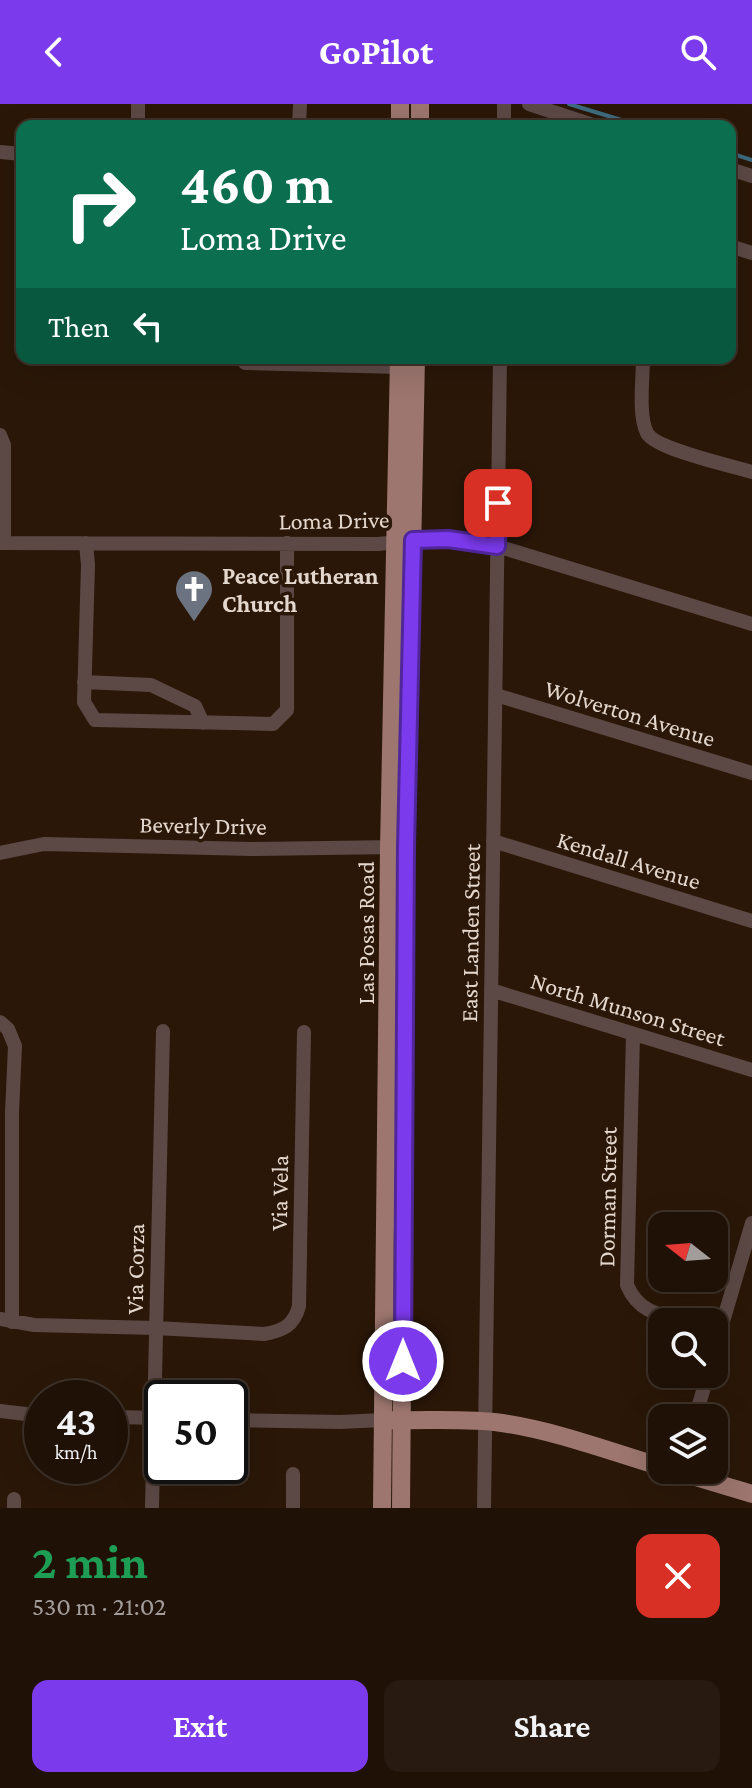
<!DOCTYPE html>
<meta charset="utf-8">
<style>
:root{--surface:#201106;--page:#281a10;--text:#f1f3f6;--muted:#a29d9b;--line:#3d3128;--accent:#7c3aed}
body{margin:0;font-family:"Crimson Pro",serif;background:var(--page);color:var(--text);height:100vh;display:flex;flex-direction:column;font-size:30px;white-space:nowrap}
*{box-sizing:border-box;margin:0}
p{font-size:26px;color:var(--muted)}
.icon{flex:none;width:44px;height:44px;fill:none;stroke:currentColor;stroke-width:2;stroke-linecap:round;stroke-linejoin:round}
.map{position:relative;height:1404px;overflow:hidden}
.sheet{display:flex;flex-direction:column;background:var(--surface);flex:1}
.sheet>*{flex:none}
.hud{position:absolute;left:16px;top:16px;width:720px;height:244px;border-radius:16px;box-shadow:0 8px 32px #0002,0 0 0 2px var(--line);background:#0b6e4f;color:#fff;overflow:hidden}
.needle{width:52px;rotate:287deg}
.fabs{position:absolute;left:648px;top:1108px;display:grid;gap:16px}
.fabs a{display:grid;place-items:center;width:80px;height:80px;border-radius:16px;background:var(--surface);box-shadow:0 8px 32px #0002,0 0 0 2px var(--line);font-size:40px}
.speed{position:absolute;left:24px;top:1276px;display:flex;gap:16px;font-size:40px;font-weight:700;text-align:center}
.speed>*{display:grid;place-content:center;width:104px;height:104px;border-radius:50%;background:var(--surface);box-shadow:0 8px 32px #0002,0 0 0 2px var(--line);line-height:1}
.speed small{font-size:20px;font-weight:400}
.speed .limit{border:4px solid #111;border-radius:12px;background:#fff;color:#111}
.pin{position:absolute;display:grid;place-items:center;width:68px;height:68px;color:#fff;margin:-34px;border-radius:16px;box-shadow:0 4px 12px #0006}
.me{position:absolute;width:88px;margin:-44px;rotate:0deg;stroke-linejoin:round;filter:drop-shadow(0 0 6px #0008)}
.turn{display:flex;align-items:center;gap:28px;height:168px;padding:0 32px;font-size:36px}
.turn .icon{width:104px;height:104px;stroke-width:2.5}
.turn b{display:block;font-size:56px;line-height:68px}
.then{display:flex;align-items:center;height:76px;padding:0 32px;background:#0003;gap:16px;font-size:30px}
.round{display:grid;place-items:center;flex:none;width:84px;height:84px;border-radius:16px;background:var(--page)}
.summary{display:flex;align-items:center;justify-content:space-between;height:136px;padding:0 32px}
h1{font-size:48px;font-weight:700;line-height:60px;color:#1e9e55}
.action{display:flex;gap:16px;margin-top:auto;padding:16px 32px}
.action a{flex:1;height:92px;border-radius:16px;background:var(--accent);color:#fff;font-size:32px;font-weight:700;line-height:92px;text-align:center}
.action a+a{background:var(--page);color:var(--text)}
header{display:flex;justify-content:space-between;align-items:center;height:104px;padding:0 32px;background:var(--accent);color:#fff;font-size:36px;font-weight:700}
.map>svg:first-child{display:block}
</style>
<header><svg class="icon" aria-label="back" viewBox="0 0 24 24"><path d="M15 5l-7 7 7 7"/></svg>GoPilot<svg class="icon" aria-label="search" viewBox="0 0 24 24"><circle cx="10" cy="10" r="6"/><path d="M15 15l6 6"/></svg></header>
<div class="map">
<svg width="752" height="1404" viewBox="0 0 752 1404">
<rect width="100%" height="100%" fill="#2a1708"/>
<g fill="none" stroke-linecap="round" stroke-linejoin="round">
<path stroke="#3e6b7f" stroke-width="4" d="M569 0 641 22
M730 49 752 56"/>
<path stroke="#5c4946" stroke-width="14" d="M529 0 596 22
M138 22V0
M299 22 300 0
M504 22V0
M0 48 22 50
M730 65 752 72
M730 142 752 149
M643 254C643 275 638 311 647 329 655 345 732 362 752 368
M245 259 399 263
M0 331 4 341V439
M0 439 378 440 428 435H448L497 442 752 520
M86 439 88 461 84 598 95 616 273 620 287 606V439
M84 578 151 581 195 602 203 619
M496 591 752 669
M493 737 752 817
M0 749 44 740 251 745 398 743
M491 886 752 966
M0 918 8 925 15 942 12 1009V1218
M633 930 627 1181C639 1210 662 1211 690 1218
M0 1215 34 1221 156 1224 264 1230C282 1227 294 1222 299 1202L304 928
M714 1248 752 1119
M0 1307 42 1312
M110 1313 162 1314
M695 1314 708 1270
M230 1316 340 1318 383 1316
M14 1404V1395
M152 1404 163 927
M293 1404V1370
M484 1404 500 254"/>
<path stroke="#9c766f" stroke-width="18" d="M400 22V0
M420 22V0
M391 1316C427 1317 466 1314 502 1319 556 1327 609 1347 662 1363
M672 1366 752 1390
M382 1404 389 744 399 254
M401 1404 406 743 416 254"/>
</g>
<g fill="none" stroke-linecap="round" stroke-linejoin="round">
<g stroke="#51269a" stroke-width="20">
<path id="route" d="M403 1257 406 743 413 436 448 435 497 442 498 399"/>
</g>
<use href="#route" stroke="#7c3aed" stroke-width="14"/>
</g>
<defs>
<g id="church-pin" transform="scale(2)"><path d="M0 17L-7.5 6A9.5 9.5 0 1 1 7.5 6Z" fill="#6b7280" stroke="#2a1708"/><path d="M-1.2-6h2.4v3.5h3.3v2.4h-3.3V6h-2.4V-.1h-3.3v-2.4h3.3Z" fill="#fff"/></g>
</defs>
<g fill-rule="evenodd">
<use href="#church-pin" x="194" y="485"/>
</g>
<g text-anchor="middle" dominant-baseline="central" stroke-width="7" stroke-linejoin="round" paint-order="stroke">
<g font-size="24" fill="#e4d7cd" stroke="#2a1708">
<text transform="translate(334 416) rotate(-1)">Loma Drive</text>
<text transform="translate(630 609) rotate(17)">Wolverton Avenue</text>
<text transform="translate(203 721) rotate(1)">Beverly Drive</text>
<text transform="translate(629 756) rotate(17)">Kendall Avenue</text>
<text transform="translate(365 829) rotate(-90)">Las Posas Road</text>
<text transform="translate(470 829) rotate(-89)">East Landen Street</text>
<text transform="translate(628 905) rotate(17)">North Munson Street</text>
<text transform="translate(279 1089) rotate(-89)">Via Vela</text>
<text transform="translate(607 1093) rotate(-89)">Dorman Street</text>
<text transform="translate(135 1165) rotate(-89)">Via Corza</text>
</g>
<g font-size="24" font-weight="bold" fill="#e4d7cd" stroke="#2a1708" text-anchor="start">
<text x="222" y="471">Peace Lutheran<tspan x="222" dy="28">Church</tspan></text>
</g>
</g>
</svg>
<div class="fabs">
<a><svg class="needle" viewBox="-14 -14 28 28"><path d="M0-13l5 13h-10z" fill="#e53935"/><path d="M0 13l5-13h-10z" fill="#a29d9b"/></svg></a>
<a><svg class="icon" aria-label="search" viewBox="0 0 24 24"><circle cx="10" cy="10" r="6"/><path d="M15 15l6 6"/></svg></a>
<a><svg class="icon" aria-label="layers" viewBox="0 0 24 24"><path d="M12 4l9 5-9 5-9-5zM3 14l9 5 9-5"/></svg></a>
</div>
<div class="speed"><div>43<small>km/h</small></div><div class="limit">50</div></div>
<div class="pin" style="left:498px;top:399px;background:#d93025"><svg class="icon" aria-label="arrive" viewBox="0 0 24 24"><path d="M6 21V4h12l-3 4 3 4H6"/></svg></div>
<svg class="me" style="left:403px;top:1257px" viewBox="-20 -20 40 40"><circle r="17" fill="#7c3aed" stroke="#fff" stroke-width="3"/><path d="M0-11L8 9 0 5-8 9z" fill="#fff"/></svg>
<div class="hud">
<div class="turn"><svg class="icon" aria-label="right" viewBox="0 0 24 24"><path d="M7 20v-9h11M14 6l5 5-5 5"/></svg><div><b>460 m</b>Loma Drive</div></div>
<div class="then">Then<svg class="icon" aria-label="left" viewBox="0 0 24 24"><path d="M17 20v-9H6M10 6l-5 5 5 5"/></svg></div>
</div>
</div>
<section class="sheet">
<div class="summary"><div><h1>2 min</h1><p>530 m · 21:02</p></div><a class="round" style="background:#d93025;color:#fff"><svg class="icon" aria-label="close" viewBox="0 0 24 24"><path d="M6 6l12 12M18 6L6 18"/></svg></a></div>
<div class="action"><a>Exit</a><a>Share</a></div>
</section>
